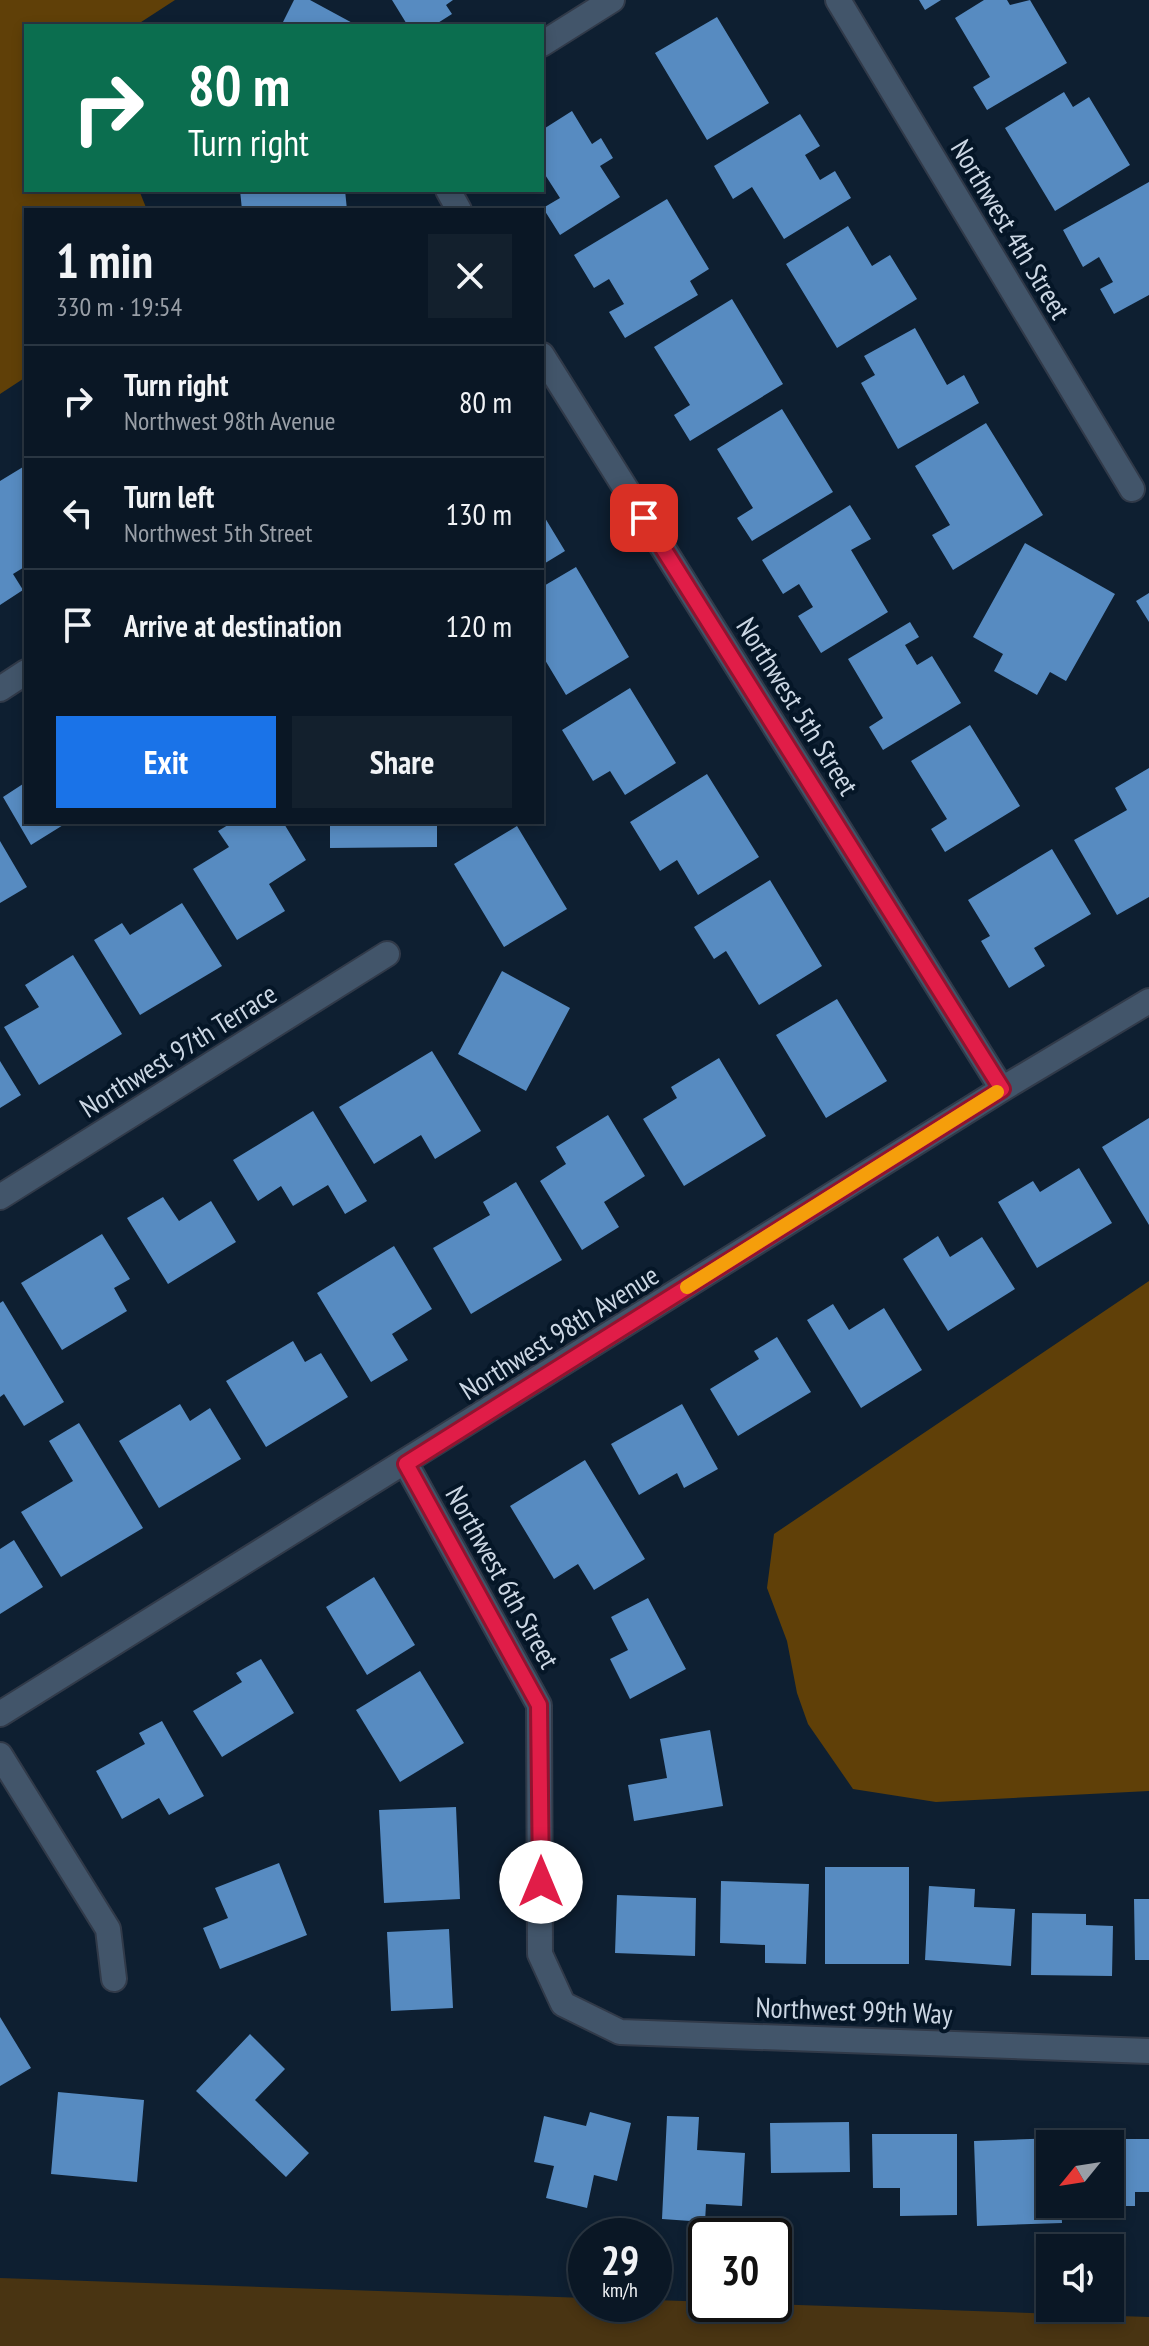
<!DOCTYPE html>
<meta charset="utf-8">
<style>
:root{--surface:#0a1725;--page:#13202d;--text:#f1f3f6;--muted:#999fa7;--line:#2a3642;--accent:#1a73e8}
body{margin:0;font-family:"PT Sans Narrow",sans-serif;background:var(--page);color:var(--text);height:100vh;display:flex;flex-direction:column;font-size:30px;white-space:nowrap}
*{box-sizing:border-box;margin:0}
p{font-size:26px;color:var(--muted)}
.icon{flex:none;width:44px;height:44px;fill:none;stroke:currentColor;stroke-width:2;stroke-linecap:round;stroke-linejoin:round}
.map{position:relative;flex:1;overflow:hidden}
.details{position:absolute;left:24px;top:208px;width:520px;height:616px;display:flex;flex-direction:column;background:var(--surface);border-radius:0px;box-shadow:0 4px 12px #0003,0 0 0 2px var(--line)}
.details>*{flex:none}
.banner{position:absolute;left:24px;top:24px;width:520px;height:168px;border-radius:0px;box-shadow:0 4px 12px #0003,0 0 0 2px var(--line);background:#0b6e4f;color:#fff;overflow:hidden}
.needle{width:52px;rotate:240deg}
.tools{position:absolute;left:1036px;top:2130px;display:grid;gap:16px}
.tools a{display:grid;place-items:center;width:88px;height:88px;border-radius:0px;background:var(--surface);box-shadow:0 4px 12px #0003,0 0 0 2px var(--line);font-size:40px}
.speed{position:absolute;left:568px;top:2218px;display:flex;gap:16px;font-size:40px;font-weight:700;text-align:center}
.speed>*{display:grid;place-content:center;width:104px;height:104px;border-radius:50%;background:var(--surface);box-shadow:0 4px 12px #0003,0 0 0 2px var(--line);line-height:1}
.speed small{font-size:20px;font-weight:400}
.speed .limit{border:4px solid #111;border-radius:12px;background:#fff;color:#111}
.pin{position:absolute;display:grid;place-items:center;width:68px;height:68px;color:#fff;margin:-34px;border-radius:16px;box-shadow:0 4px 12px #0006}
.me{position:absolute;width:88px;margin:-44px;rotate:0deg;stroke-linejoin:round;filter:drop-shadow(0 0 6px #0008)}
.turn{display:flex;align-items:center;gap:28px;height:168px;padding:0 32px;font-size:36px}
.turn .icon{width:104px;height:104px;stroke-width:2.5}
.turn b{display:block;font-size:56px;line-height:68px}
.round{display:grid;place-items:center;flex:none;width:84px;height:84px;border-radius:0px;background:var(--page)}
.headline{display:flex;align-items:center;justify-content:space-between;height:136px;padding:0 32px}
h1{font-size:48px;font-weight:800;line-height:60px}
.primary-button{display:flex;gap:16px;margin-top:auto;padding:16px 32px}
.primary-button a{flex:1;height:92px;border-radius:0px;background:var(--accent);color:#fff;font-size:32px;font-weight:800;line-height:92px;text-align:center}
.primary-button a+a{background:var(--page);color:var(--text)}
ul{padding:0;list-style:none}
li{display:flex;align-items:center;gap:24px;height:112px;padding:0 32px;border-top:2px solid var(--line)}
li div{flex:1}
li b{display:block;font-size:30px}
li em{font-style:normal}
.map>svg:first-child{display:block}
</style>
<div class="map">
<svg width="1149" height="2346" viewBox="0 0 1149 2346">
<rect width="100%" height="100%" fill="#0e1f31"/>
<path fill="#493412" d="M0 2278 586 2298V2304H654V2300L1149 2317V2346H0Z"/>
<path fill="#604008" d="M0 0H175L135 26H26V190H139L147 210H26V377L0 394Z
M1149 1281V1791L936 1802 853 1789 808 1724 797 1693 787 1641 767 1588 774 1534Z"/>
<path fill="#578bc1" d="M294 0H310L358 26H281Z
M392 0H453L446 5 452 14 433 26H408Z
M919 0H941L925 10Z
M984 0H1007L1010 5 1030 0 1067 63 987 110 973 87 990 77 955 18Z
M717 17 769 103 707 140 655 53Z
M1064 92 1073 107 1089 97 1130 165 1055 211 1005 128Z
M572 111 592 144 601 138 613 158 600 166 620 197 560 235 543 208 560 198 542 170V130Z
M800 114 820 146 805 155 820 180 835 171 851 198 784 239 752 187 733 199 714 166Z
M1149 182V295L1114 314 1100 289 1113 282 1099 257 1083 267 1063 230Z
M240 190H345L347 210H242Z
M667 199 709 269 690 281 698 295 625 338 609 312 624 304 609 279 594 288 574 255Z
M848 226 872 266 890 255 917 299 837 348 786 264Z
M732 299 783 384 690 441 674 415 690 405 654 347Z
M915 328 947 385 964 375 979 403 898 449 861 383 875 375 864 356Z
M782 409 833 492 752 541 737 518 753 508 717 449Z
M986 423 1043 515 953 570 932 535 950 525 915 466Z
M23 467 26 472V566L13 574 23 590 0 605V481Z
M850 505 871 539 851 550 888 612 821 653 798 616 813 607 799 584 783 594 762 560Z
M542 513 565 551 542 565Z
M1025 543 1115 594 1066 681 1050 672 1037 695 994 671 1003 654 973 637Z
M576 567 629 657 566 695 542 655V587Z
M1149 593V622L1136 601Z
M910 622 919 637 905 645 917 665 932 656 961 703 883 750 869 727 883 718 848 659Z
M630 688 676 763 625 795 610 771 593 781 562 730Z
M970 725 1020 806 945 852 931 829 947 819 911 761Z
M1149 768V897L1117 915 1074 840 1127 810 1115 788Z
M707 774 759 857 698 895 677 860 660 871 630 822Z
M26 782V822H68L31 845 3 797Z
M233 822H283L306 860 269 884 285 911 237 940 193 869 229 847 218 831Z
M330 822H437V847L330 848Z
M517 826 567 909 504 947 454 864Z
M0 841 27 887 0 903Z
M1052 849 1091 914 1034 948 1045 966 1009 988 981 941 990 936 968 900Z
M770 880 822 966 759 1005 726 951 714 959 694 927Z
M182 903 222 966 140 1015 94 940 122 923 130 935Z
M73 955 122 1034 39 1085 4 1027 39 1007 25 985Z
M502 971 570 1008 526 1091 458 1054Z
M837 999 887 1081 826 1118 776 1035Z
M432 1051 481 1131 435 1159 421 1135 374 1164 339 1107Z
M719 1058 766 1136 684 1186 643 1119 677 1098 671 1087Z
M0 1061 21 1095 0 1108Z
M313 1111 367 1201 345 1214 328 1185 293 1206 281 1186 258 1201 233 1160Z
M608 1115 645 1176 604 1202 619 1227 582 1250 540 1181 566 1164 556 1147Z
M1149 1118V1225L1102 1147Z
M1079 1168 1112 1223 1037 1268 998 1202 1033 1181 1040 1192Z
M516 1182 562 1260 471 1314 433 1248 490 1215 483 1202Z
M163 1197 179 1221 211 1201 236 1242 168 1284 127 1218Z
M102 1234 130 1279 114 1288 127 1311 62 1350 21 1283Z
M938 1236 950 1257 982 1237 1015 1289 948 1331 903 1259Z
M394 1246 432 1309 392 1334 408 1360 371 1382 317 1293Z
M3 1301 64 1402 24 1426 4 1394 0 1397V1303Z
M833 1304 849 1330 884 1308 922 1370 861 1408 807 1320Z
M777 1337 811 1392 738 1436 710 1389 759 1359 754 1351Z
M293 1341 305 1362 321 1353 348 1397 266 1447 226 1381Z
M180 1404 190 1421 210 1408 241 1459 159 1508 119 1441Z
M682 1404 718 1469 684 1488 677 1473 639 1495 611 1444Z
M79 1423 143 1528 61 1577 21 1512 73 1481 49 1441Z
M585 1460 645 1559 594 1590 578 1564 554 1579 510 1506Z
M14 1540 43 1587 0 1614V1549Z
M374 1577 415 1645 367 1675 326 1607Z
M648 1598 686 1669 630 1699 610 1659 628 1650 611 1617Z
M261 1659 294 1713 222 1757 193 1711 242 1682 236 1673Z
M420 1671 464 1743 400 1782 356 1710Z
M162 1721 204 1796 169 1815 159 1798 122 1819 96 1771 145 1744 139 1733Z
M710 1730 723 1806 634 1821 628 1785 667 1778 660 1739Z
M456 1807 460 1899 384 1903 379 1810Z
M279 1863 307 1935 220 1969 203 1928 228 1918 215 1888Z
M825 1867H909V1964H825Z
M721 1881 809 1884 806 1964 765 1963V1945L720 1943Z
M929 1886 975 1889 974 1907 1015 1909 1011 1966 925 1960Z
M617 1895 696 1898 695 1956 615 1953Z
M1134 1899H1149V1960H1135Z
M1032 1913 1086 1914V1925L1113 1926 1112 1976 1031 1975Z
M449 1929 453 2008 391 2011 387 1932Z
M0 2017 31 2068 0 2086Z
M250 2034 285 2069 255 2100 309 2153 286 2177 196 2091Z
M58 2092 144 2100 137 2182 51 2174Z
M590 2112 631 2123 617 2181 594 2175 587 2208 546 2198 554 2166 534 2162 544 2116 586 2126Z
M667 2116 699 2117 697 2150 745 2153 742 2206 706 2204 705 2222 662 2219Z
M849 2122 850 2172 771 2173 770 2123Z
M872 2134H957V2215L900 2216V2188H873Z
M1059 2138V2144H1050V2204H1061L1062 2223 977 2226 974 2141Z
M1083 2139H1149V2192H1135V2206H1110V2144H1083Z"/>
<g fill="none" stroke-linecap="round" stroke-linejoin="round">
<g stroke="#313a49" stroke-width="28">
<path id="street" d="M838 0 1132 489
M542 44 612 0
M448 190 459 210
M542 355 1002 1089
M0 689 26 672
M0 1197 387 954
M406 1464 539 1705 540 1954 563 2004 620 2032 1149 2051
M0 1714 1002 1089 1149 1001
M0 1755 108 1929 114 1979"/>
</g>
<use href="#street" stroke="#42556a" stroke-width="24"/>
</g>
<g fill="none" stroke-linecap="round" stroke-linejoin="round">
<g stroke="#92132f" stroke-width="20">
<path id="route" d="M541 1882 539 1705 406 1464 1002 1089 644 518"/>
</g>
<use href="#route" stroke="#e11d48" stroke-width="14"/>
<path stroke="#f59e0b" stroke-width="14" d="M687 1287 997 1092"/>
</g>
<g text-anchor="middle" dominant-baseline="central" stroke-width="8" stroke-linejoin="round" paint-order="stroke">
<g font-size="28" fill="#ccd7e4" stroke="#051627">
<text transform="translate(1011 229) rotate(59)">Northwest 4th Street</text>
<text transform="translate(798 706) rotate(58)">Northwest 5th Street</text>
<text transform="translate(178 1050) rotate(-32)">Northwest 97th Terrace</text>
<text transform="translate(559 1332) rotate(-32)">Northwest 98th Avenue</text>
<text transform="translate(503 1577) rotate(61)">Northwest 6th Street</text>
<text transform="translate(854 2010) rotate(2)">Northwest 99th Way</text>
</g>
</g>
</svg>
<div class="tools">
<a><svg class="needle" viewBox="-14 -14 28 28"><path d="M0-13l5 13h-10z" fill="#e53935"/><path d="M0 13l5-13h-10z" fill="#999fa7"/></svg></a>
<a><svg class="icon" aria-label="sound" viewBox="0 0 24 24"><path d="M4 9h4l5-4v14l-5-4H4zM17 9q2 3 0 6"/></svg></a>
</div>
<div class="speed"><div>29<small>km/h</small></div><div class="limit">30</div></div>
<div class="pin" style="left:644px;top:518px;background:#d93025"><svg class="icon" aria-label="arrive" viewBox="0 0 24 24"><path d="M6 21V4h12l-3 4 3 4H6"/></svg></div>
<svg class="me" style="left:541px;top:1882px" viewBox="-20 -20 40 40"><circle r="19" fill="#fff"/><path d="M0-13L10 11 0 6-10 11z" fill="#e11d48"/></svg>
<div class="banner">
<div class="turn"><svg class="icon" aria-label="right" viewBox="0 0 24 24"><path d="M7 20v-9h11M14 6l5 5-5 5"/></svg><div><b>80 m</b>Turn right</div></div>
</div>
<section class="details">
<div class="headline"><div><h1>1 min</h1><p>330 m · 19:54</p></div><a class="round"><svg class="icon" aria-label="close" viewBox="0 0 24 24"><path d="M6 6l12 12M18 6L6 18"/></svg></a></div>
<ul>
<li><svg class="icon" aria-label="right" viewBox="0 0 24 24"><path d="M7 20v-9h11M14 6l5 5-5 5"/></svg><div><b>Turn right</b><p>Northwest 98th Avenue</p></div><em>80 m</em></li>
<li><svg class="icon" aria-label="left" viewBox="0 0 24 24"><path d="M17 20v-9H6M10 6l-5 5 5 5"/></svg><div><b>Turn left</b><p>Northwest 5th Street</p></div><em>130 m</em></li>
<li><svg class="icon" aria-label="arrive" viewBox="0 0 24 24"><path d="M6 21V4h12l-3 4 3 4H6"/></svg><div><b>Arrive at destination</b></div><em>120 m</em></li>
</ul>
<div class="primary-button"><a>Exit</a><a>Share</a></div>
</section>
</div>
